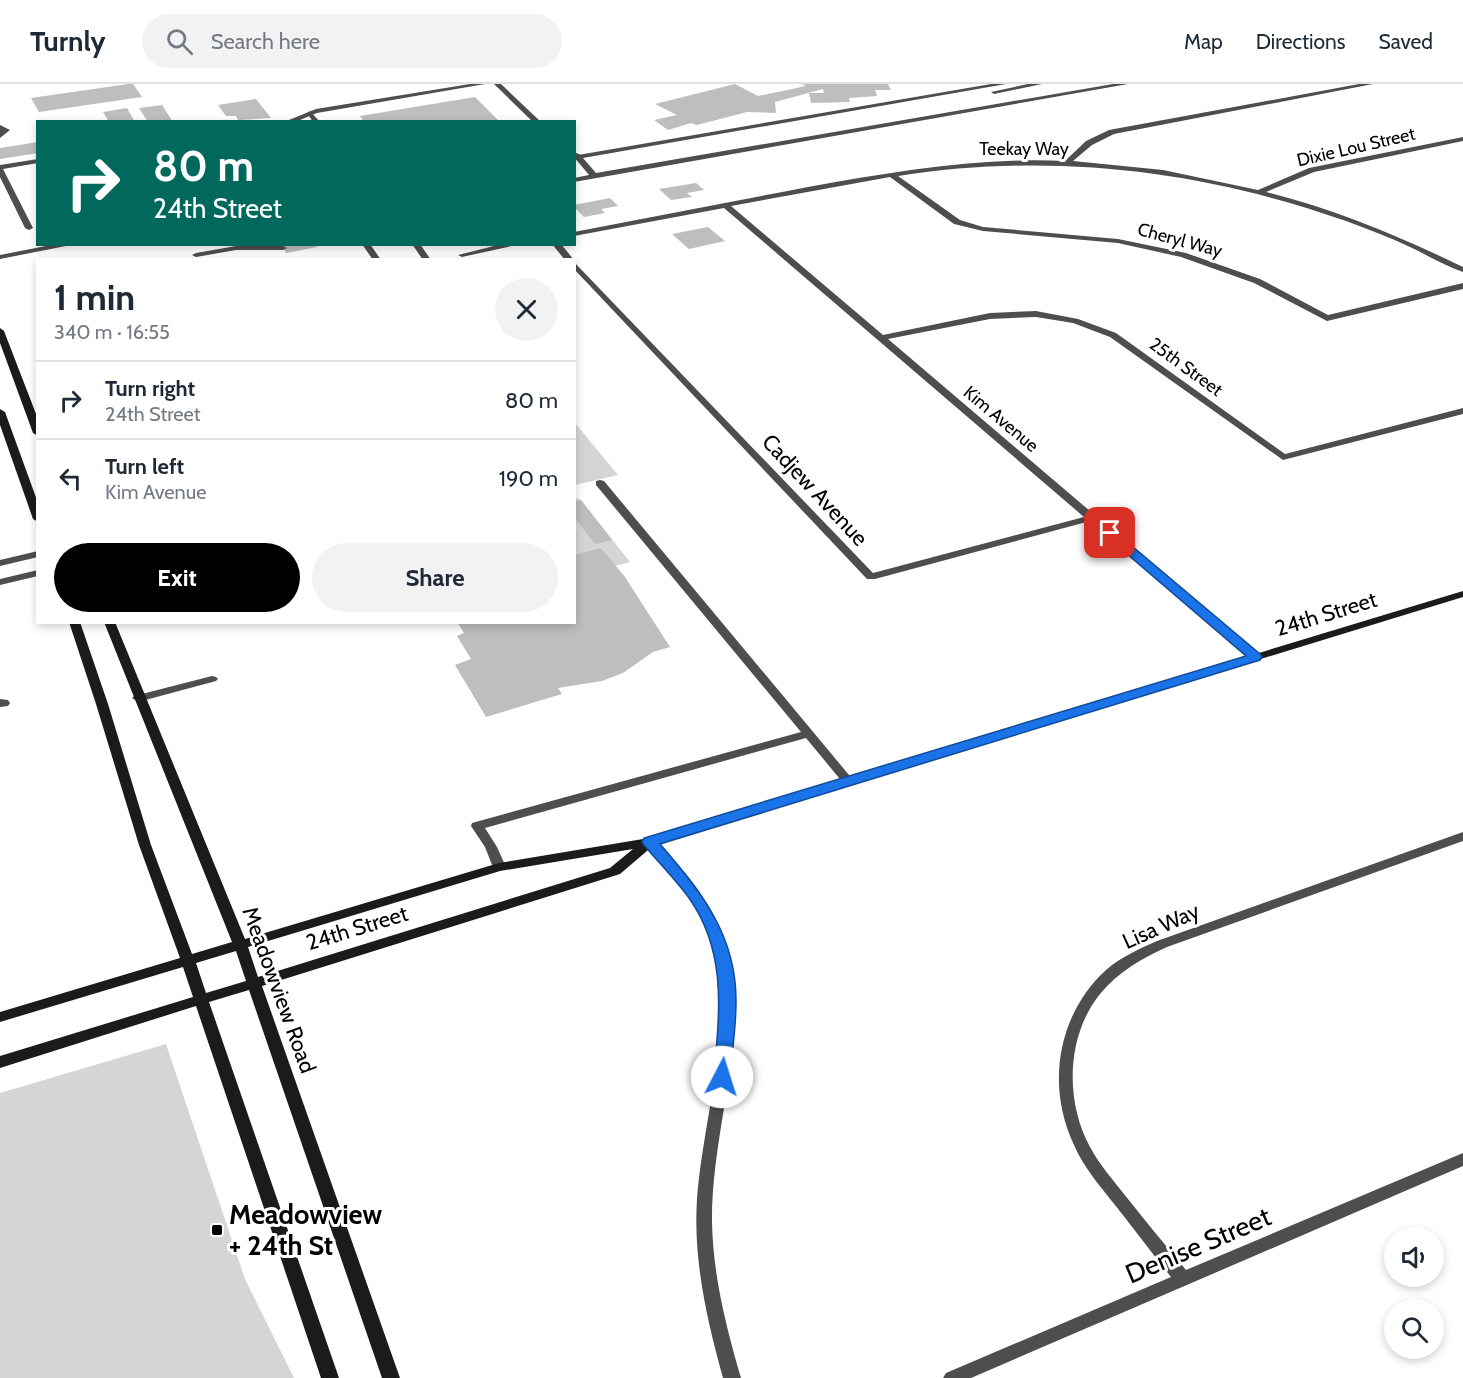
<!DOCTYPE html>
<meta charset="utf-8">
<style>
:root{--surface:#fff;--page:#f2f2f3;--text:#1f2937;--muted:#747a83;--line:#e0e1e3;--accent:#000}
body{margin:0;font-family:Cabin,sans-serif;background:var(--page);color:var(--text);height:100vh;display:flex;flex-direction:column;font-size:22px;white-space:nowrap}
*{box-sizing:border-box;margin:0}
p{font-size:20px;color:var(--muted)}
.icon{flex:none;width:33px;height:33px;fill:none;stroke:currentColor;stroke-width:2;stroke-linecap:round;stroke-linejoin:round}
.map{position:relative;flex:1;overflow:hidden}
.details{position:absolute;left:36px;top:174px;width:540px;height:366px;display:flex;flex-direction:column;background:var(--surface);border-radius:0px;box-shadow:0 3px 9px #0003}
.details>*{flex:none}
.banner{position:absolute;left:36px;top:36px;width:540px;height:126px;border-radius:0px;box-shadow:0 3px 9px #0003;background:#00695c;color:#fff;overflow:hidden}
.controls{position:absolute;left:1384px;top:1143px;display:grid;gap:12px}
.controls a{display:grid;place-items:center;width:60px;height:60px;border-radius:50%;background:var(--surface);box-shadow:0 3px 9px #0003;font-size:30px}
.pin{position:absolute;display:grid;place-items:center;width:51px;height:51px;color:#fff;margin:-26px;border-radius:12px;box-shadow:0 3px 9px #0006}
.me{position:absolute;width:66px;margin:-33px;rotate:5deg;stroke-linejoin:round;filter:drop-shadow(0 0 4px #0008)}
.turn{display:flex;align-items:center;gap:21px;height:126px;padding:0 18px;font-size:27px}
.turn .icon{width:78px;height:78px;stroke-width:2.5}
.turn b{display:block;font-size:42px;line-height:51px}
.round{display:grid;place-items:center;flex:none;width:63px;height:63px;border-radius:32px;background:var(--page)}
.headline{display:flex;align-items:center;justify-content:space-between;height:102px;padding:0 18px}
h1{font-size:36px;font-weight:700;line-height:45px}
.action{display:flex;gap:12px;margin-top:auto;padding:12px 18px}
.action a{flex:1;height:69px;border-radius:36px;background:var(--accent);color:#fff;font-size:24px;font-weight:700;line-height:69px;text-align:center}
.action a+a{background:var(--page);color:var(--text)}
ul{padding:0;list-style:none}
li{display:flex;align-items:center;gap:18px;height:78px;padding:0 18px;border-top:2px solid var(--line)}
li div{flex:1}
li b{display:block;font-size:22px}
li em{font-style:normal}
header{display:flex;align-items:center;gap:36px;box-sizing:border-box;height:84px;padding:0 30px;background:var(--surface);border-bottom:2px solid var(--line)}
header strong{font-size:28px}
nav{display:flex;gap:33px;margin-inline-start:auto;font-size:21px}
.search{width:420px;height:54px;background:var(--page);display:flex;align-items:center;gap:15px;box-sizing:border-box;padding:0 21px;border-radius:33px;color:var(--muted);font-size:22px}
.map>svg:first-child{display:block}
</style>
<header>
<strong>Turnly</strong>
<div class="search"><svg class="icon" aria-label="search" viewBox="0 0 24 24"><circle cx="10" cy="10" r="6"/><path d="M15 15l6 6"/></svg>Search here</div>
<nav><a>Map</a><a>Directions</a><a>Saved</a></nav>
</header>
<div class="map">
<svg width="1463" height="1294" viewBox="0 0 1463 1294">
<rect width="100%" height="100%" fill="#fff"/>
<path fill="#d5d5d5" d="M575 339 618 391 575 401Z
M574 413 581 416 630 478 615 482 575 474Z
M166 960 245 1195 294 1294H0V1009Z"/>
<path fill="#bebebe" d="M128 0H133L142 13 39 28 31 14Z
M735 0 758 12 806 2 802 0H888L891 6H875L877 12 849 14 850 18 811 19 809 9H824L823 5 775 18 776 29 747 28 697 41 691 39 668 46 654 36 677 31 655 20Z
M475 13 500 38H364L360 32Z
M256 15 271 34 238 36 236 32H226L218 21Z
M162 21 173 38H148L139 24Z
M127 24 135 38H109L103 28Z
M38 58V69L0 75V64Z
M696 99 704 106 687 109 692 113 671 116 659 105Z
M610 114 618 122 601 125 605 129 584 133 574 123V121Z
M708 143 725 157 689 165 672 150Z
M281 160H315L317 163 286 169Z
M581 416 612 456 595 460 574 433V418Z
M601 464 625 493 670 563 653 568 623 589 602 597 558 604 562 610 486 633 455 581 471 575 457 552 464 549 457 538H574V471Z"/>
<g fill="none" stroke-linecap="round" stroke-linejoin="round">
<path fill="#4e4e4e" fill-rule="evenodd" d="M991 0H1006L583 74 596 89 1113 0H1128L574 98V94L589 91 574 73 578 71Z
M1028 0H1042L994 10 991 8Z
M310 27 320 38H313L307 29Z
M0 41 10 46 0 54Z
M38 75V79L3 85 33 144 29 146 25 144 0 93V81Z
M362 160H370L381 176H373Z
M412 160H420L431 176H423Z
M236 162H283L287 164 283 166H236L196 173 192 171 196 169Z
M600 396 604 397 854 697 852 700H844L806 654 485 744 497 763 506 783 504 786H494L485 763 471 742 472 739 801 648 596 401V397Z
M38 467V473L0 482V476Z
M38 486V492L0 501V495Z
M212 592 216 593 218 595 216 597 138 618 132 614 134 612Z
M0 615 8 616 10 619 8 622 0 623Z"/>
<path fill="#4e4e4e" fill-rule="evenodd" d="M470 0H485L317 29 295 38H284L316 25Z
M494 0H501L541 38H533Z
M1359 0H1373L1114 50 1092 61 1073 77 1163 86 1258 106 1309 84 1463 53V57L1314 88 1266 108C1335 125 1399 152 1463 183V188C1445 182 1427 171 1410 163 1389 153 1367 145 1346 137 1202 86 1050 68 898 92L960 136 983 143 1118 155 1186 169 1260 195 1328 231 1463 199V205L1327 237 1254 199 1181 173 1118 159 983 147 954 140 890 93 731 122 883 251 990 229 1036 227 1078 235 1116 249 1285 370 1463 324V330L1283 376 1110 253 1073 239 1036 233 990 235 888 255 1259 571 1261 573 1259 575H1251L1090 437 875 495H867L574 185V178L873 489 1084 433 724 124 574 152V148C652 133 730 118 808 103 893 88 977 73 1065 77L1086 57 1109 46Z
M574 68 581 71V75L574 74Z
M56 160H76L0 175V171Z
M502 160H521L462 173 458 171Z
M552 160H561L574 176H565Z
M1463 748V757L1167 863C1141 875 1118 888 1100 910 1066 952 1065 1017 1090 1063 1100 1082 1115 1098 1128 1115 1147 1139 1167 1163 1186 1186L1463 1069V1082L971 1294H943L946 1289 1171 1193C1152 1169 1134 1145 1115 1121 1100 1102 1084 1084 1074 1061 1046 1002 1057 931 1106 886 1121 873 1139 865 1157 857Z
M650 754C660 757 677 780 685 789 778 899 711 1014 712 1138 713 1191 726 1243 741 1294H723C707 1236 693 1176 697 1115 704 1023 741 928 703 838 690 806 662 786 644 758Z"/>
<path fill="#1b1b1b" fill-rule="evenodd" d="M0 244 4 247 38 335V352L33 349 0 259Z
M0 325 5 328 38 419V438L33 435 0 341Z
M1463 507V513L654 761 620 790 262 902 400 1294H382L249 906 209 918 339 1294H321L196 922 0 984V972L193 913 183 883 0 938V928L180 874 139 761 96 620 69 538H80L108 620 151 761 192 870 232 858 104 538H115L245 855 499 779 649 754ZM633 765 610 784 258 893 248 863 500 787ZM236 867 246 897 206 909 196 879Z"/>
</g>
<path fill="#1a73e8" stroke="#114b97" stroke-width="1.5" d="M1110 446 1114 447 1260 570 1262 573 1260 576 660 760C701 808 737 851 736 919 736 943 732 968 730 993L728 997 722 999 716 997 714 993C719 930 728 869 689 814 676 796 659 779 644 761L642 758 644 754 1246 572 1106 452 1104 449Z"/>
<rect fill="#000" stroke="#fff" stroke-width="2" x="211" y="1140" width="12" height="12" rx="3"/>
<g text-anchor="middle" dominant-baseline="central" stroke-width="6" stroke-linejoin="round" paint-order="stroke">
<g font-size="18" fill="#000" stroke="#fff">
<text transform="translate(1356 63) rotate(-13)">Dixie Lou Street</text>
<text x="1024" y="65">Teekay Way</text>
<text transform="translate(1180 156) rotate(15)">Cheryl Way</text>
<text transform="translate(1186 283) rotate(36)">25th Street</text>
<text transform="translate(1001 335) rotate(40)">Kim Avenue</text>
</g>
<g font-size="22" fill="#000" stroke="#fff">
<text transform="translate(815 406) rotate(47)">Cadjew Avenue</text>
<text transform="translate(1326 530) rotate(-17)">24th Street</text>
<text transform="translate(1161 842) rotate(-24)">Lisa Way</text>
<text transform="translate(357 844) rotate(-17)">24th Street</text>
<text transform="translate(279 906) rotate(70)">Meadowview Road</text>
</g>
<g font-size="27" font-weight="bold" fill="#000" stroke="#fff" text-anchor="start">
<text x="229" y="1130">Meadowview<tspan x="229" dy="31">+ 24th St</tspan></text>
</g>
<g font-size="27" fill="#000" stroke="#fff">
<text transform="translate(1198 1161) rotate(-23)">Denise Street</text>
</g>
</g>
</svg>
<div class="controls">
<a><svg class="icon" aria-label="sound" viewBox="0 0 24 24"><path d="M4 9h4l5-4v14l-5-4H4zM17 9q2 3 0 6"/></svg></a>
<a><svg class="icon" aria-label="search" viewBox="0 0 24 24"><circle cx="10" cy="10" r="6"/><path d="M15 15l6 6"/></svg></a>
</div>
<div class="pin" style="left:1110px;top:449px;background:#d93025"><svg class="icon" aria-label="arrive" viewBox="0 0 24 24"><path d="M6 21V4h12l-3 4 3 4H6"/></svg></div>
<svg class="me" style="left:722px;top:993px" viewBox="-20 -20 40 40"><circle r="19" fill="#fff"/><path d="M0-13L10 11 0 6-10 11z" fill="#1a73e8"/></svg>
<div class="banner">
<div class="turn"><svg class="icon" aria-label="right" viewBox="0 0 24 24"><path d="M7 20v-9h11M14 6l5 5-5 5"/></svg><div><b>80 m</b>24th Street</div></div>
</div>
<section class="details">
<div class="headline"><div><h1>1 min</h1><p>340 m · 16:55</p></div><a class="round"><svg class="icon" aria-label="close" viewBox="0 0 24 24"><path d="M6 6l12 12M18 6L6 18"/></svg></a></div>
<ul>
<li><svg class="icon" aria-label="right" viewBox="0 0 24 24"><path d="M7 20v-9h11M14 6l5 5-5 5"/></svg><div><b>Turn right</b><p>24th Street</p></div><em>80 m</em></li>
<li><svg class="icon" aria-label="left" viewBox="0 0 24 24"><path d="M17 20v-9H6M10 6l-5 5 5 5"/></svg><div><b>Turn left</b><p>Kim Avenue</p></div><em>190 m</em></li>
</ul>
<div class="action"><a>Exit</a><a>Share</a></div>
</section>
</div>
